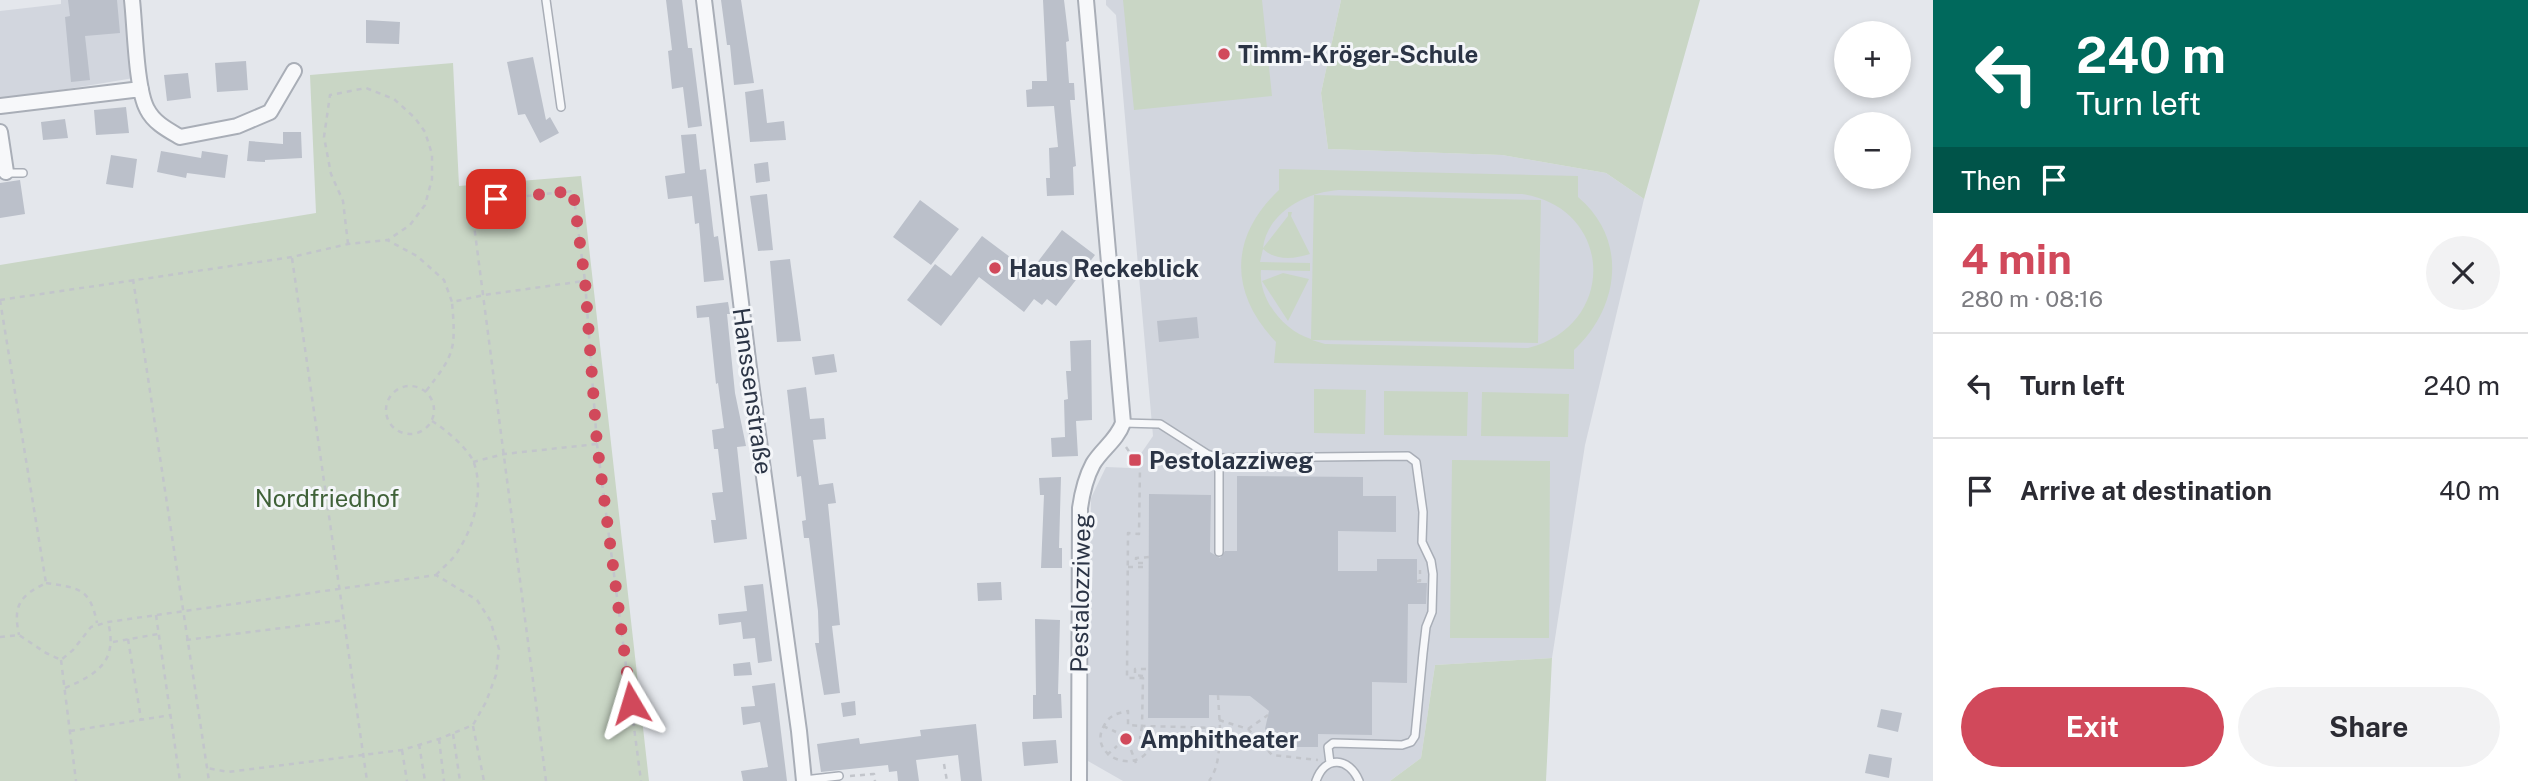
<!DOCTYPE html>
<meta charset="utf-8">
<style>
:root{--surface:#fff;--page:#f2f2f3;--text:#2b2b33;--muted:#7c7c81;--line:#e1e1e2;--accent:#d1495b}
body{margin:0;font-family:"Public Sans",sans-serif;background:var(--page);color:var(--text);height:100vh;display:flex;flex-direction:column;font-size:26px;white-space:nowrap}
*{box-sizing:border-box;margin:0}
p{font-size:23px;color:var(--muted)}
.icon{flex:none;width:38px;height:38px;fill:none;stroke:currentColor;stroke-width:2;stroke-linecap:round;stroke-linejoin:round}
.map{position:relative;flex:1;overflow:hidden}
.sheet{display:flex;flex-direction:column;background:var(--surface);width:595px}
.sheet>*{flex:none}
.banner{background:#00695c;color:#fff;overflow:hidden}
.fabs{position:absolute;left:1834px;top:21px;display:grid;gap:14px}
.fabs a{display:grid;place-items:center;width:77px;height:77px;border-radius:50%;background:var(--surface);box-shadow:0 4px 10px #0003;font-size:35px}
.pin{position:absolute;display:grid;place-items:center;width:60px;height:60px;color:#fff;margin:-30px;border-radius:14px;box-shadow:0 4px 10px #0006}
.me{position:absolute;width:77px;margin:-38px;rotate:353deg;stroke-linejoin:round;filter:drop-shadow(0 0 5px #0008)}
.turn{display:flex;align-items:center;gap:24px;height:147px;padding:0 28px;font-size:32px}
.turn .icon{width:91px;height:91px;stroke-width:2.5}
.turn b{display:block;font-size:49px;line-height:60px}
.then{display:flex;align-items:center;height:66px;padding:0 28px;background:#0003;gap:14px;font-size:26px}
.round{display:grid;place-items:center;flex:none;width:74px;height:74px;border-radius:37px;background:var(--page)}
.headline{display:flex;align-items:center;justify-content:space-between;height:119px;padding:0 28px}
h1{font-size:42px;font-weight:700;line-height:52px;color:var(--accent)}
.action{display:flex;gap:14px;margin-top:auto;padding:14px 28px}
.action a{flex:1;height:80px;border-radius:42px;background:var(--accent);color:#fff;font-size:28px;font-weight:700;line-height:80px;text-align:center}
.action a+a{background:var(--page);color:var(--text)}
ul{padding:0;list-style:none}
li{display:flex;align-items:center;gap:21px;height:105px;padding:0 28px;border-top:2px solid var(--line)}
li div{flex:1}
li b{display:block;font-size:26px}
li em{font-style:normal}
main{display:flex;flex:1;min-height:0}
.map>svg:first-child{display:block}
</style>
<main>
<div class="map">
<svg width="1933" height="781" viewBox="0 0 1933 781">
<rect width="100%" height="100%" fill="#e4e7ec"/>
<path fill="#d2d6de" d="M61 0H127L134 78 0 100V11L61 4Z
M1106 0H1341L1321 93 1328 149 1502 155 1606 173 1644 199 1585 445 1552 658 1435 665 1421 758 1390 781H1123L1088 761 1091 498 1106 467 1131 468 1153 436 1116 15 1106 5Z"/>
<path fill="#c9d6c5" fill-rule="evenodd" d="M1123 0H1262L1272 96 1134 110Z
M1341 0H1700L1644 199 1606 173 1502 155 1328 149 1321 93Z
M453 63 459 186 581 176 649 781H0V265L316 213 310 75Z
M1279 169 1578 176V197C1629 240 1619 308 1574 350V369L1274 363 1276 342C1229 293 1229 237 1279 190ZM1339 190 1522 194C1614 208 1618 325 1528 348L1325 344 1312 340 1538 343 1541 200 1314 195 1311 339C1284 331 1258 299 1261 270L1310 271V263L1260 262 1263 249C1276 261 1294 259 1310 254L1291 216 1292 212H1288V216L1263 248C1267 213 1306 192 1339 190Z
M1283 273 1309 279 1288 321 1262 281Z
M1314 389 1366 390 1365 434 1314 433Z
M1384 391 1468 392 1467 436 1384 435Z
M1482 392 1569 394 1568 437 1481 436Z
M1452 460 1550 461 1549 638H1450Z
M1552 658 1546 781H1390L1421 758 1435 665Z"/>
<path fill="#bbc0ca" d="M68 0H117L120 33 85 36 90 80 71 82 65 17 70 16Z
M666 0H682L688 48H692L702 126 688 128 683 87 672 89 668 51 672 50Z
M721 0H741L754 83 734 85 730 45H727Z
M1043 0H1064L1069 41 1066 42 1069 83H1074L1075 100H1070L1076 166 1073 167 1074 195 1047 196 1046 178H1050L1049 148 1058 147 1054 106 1027 107 1026 90 1032 89V81H1047Z
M366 20 400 22 399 44 366 43Z
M533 57 546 120 550 117 559 133 540 143 525 114 518 115 507 62Z
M246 61 248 90 217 92 215 63Z
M188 73 191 98 167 101 164 75Z
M763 89 767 123 784 121 786 140 750 142 745 92Z
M126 107 129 133 96 135 94 110Z
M65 119 68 138 43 140 41 122Z
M283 132H301L302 158 265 160V162L247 161 249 141 283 144Z
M696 134 700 170 706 169 714 237 718 236 724 280 704 282 699 223 695 224 692 196 668 199 665 176 685 173 681 135Z
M161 151 201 158 202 151 228 155 225 178 187 173 186 178 157 172Z
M111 155 137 159 133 188 106 184Z
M768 162 770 181 756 183 754 164Z
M20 180 25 214 0 218V183Z
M767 194 773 250 758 251 750 196Z
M920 200 959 229 931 265 893 237Z
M1062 230 1095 255 1056 306 1047 299 1042 305 1034 299 1024 312 979 277 941 326 907 300 935 264 951 276 982 236 1030 272Z
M790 259 801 341 777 342 770 261Z
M728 302 730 314H727L735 393 746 446 737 447 747 539 714 543 711 520H716L712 493 723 492 718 449H714L712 430 724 428 718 383 716 384 709 317 697 318 696 306Z
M1197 317 1199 338 1159 342 1157 321Z
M1091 340 1092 420 1076 421 1078 456 1052 457 1051 438 1065 437 1064 400 1068 399 1066 371H1071L1070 341Z
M834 354 837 372 815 375 812 357Z
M806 387 810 419 824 418 826 439 813 440 819 485 833 483 836 503 828 504 840 625 832 626 840 693 824 695 815 643H819L818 611 809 538H804L802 521 806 520 801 476 797 477 787 390Z
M1237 476 1363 477V496H1396V532L1338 531V571H1377V559H1417V583H1427L1426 604H1408L1407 683 1372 682V735L1318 734V747H1280L1265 729 1269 711 1250 696 1209 695V718H1148L1149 494 1211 495 1210 552 1220 558 1225 551H1237Z
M1061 477 1059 548H1062V568H1041L1044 495H1040L1039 478Z
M1001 582 1002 600 978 601 977 583Z
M763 584 772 661 758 663 755 638 743 639 741 622 719 625 718 614 747 611 744 586Z
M1035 619 1060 620 1058 694H1061L1062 718 1033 719V695H1036Z
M750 662 752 675 734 676 733 664Z
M775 683 787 781H743L741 771 768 767 760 722 743 725 741 707 755 706 752 686Z
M855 701 856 715 843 717 841 703Z
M1881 709 1902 713 1898 732 1877 727Z
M976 724 982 781H961L958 755 916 760 919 781H898L897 771 889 772 888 765 821 772 817 744 859 738 860 744 921 736 920 730Z
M1056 740 1058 763 1024 766 1022 742Z
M1869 754 1892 758 1889 778 1865 773Z"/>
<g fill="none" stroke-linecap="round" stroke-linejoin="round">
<g stroke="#a9aeb7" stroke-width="10">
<path id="service" d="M546 0 561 107
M4 173H23
M1123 423 1160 424 1207 454 1219 458 1408 456 1416 462 1423 512 1422 542 1431 561 1433 574 1432 612 1426 627 1423 653 1415 736 1411 742 1402 745 1333 743 1328 747 1330 763
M1219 552V458
M804 780 839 776
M1316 781C1325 755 1349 757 1359 781"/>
</g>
<g stroke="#a9aeb7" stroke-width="18">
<path id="minor" d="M132 0C135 26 136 89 147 109 154 123 168 130 180 137L237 126 270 112 294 71
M704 0 749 368 799 731 804 781
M0 106 141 89
M0 132 6 172
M1079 781 1080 508C1082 494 1086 477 1093 464 1102 449 1117 440 1123 423L1086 0"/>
</g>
<path stroke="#c2c5cb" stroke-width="2.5" stroke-dasharray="5 5" stroke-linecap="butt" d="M348 244 343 201 331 174 324 137 330 95 366 88 394 99 415 118 425 132 432 154V179L425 205 410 225 388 240
M292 258 367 781
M133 279 209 781
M0 300 292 257 348 244 387 240 417 256 444 280 452 302 484 295 584 281
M0 300 46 583C19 596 13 606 19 635
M386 410a24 24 0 1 1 48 0a24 24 0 1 1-48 0Z
M426 391C455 354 456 349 452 302
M432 421C445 429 469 449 474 463 484 492 474 526 458 551 453 560 443 567 436 575
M1126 447 1140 467 1139 534 1128 533 1127 678H1143L1142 726 1220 728C1219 746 1220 766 1209 781
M473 462 504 454 597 444
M1143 563H1136V558L1149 557
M1128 567H1143V563
M1417 581H1420V570
M46 583C79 588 90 588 97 623
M156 615 180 781
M0 637 19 635 46 653 61 660 73 650 91 627 108 622 436 575 477 600 490 620 499 649 496 675 486 702 473 725 439 739 402 750 228 772 207 768
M128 639 141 719
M186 640 345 620
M113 642 158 634
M61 660 76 781
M1143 676 1135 675V669H1148
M65 688C98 674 118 661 108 622
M1218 695 1220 728
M1219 720 1248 729 1272 755 1318 760
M473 726 484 781
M1103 726 1116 732
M1248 729 1268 715
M70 731 171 715
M453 734 460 781
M1153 738H1140L1142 726 1128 725V711C1118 713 1110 715 1105 724 1083 758 1147 781 1153 737
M439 739 444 781
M419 744 425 781
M402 750 407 781
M1131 750 1136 763
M1107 755 1117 746
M944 764 947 781
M850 776 874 774 875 781
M546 781 471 202 573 191 585 281 597 444 641 781"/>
<use href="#service" stroke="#f7f8fa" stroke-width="7"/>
<use href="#minor" stroke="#f7f8fa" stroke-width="14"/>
</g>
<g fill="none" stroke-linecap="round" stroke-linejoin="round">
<path stroke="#d1495b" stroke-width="12" stroke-dasharray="0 21.6" d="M496 199 573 191 585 281 597 444 631 703"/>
</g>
<g fill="#d1495b" stroke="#f4f6f9" stroke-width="2.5">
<circle cx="1224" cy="54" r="7"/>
<circle cx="995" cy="268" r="7"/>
<rect x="1128" y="453" width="14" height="14" rx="3.5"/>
<circle cx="1126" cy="739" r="7"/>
</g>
<g text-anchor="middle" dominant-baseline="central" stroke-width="6" stroke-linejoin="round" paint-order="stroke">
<g font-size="24" font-weight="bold" fill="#2b3445" stroke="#f4f6f9" text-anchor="start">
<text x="1238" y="54">Timm-Kröger-Schule</text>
<text x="1009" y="268">Haus Reckeblick</text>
<text x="1149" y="460">Pestolazziweg</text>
<text x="1140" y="739">Amphitheater</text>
</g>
<g font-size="24" fill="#2b3445" stroke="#f4f6f9">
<text transform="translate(753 391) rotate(82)">Hanssenstraße</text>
<text transform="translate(1080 593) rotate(-89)">Pestalozziweg</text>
</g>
<g font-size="24" fill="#3f6138" stroke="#f4f6f9">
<text x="327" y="498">Nordfriedhof</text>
</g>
</g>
</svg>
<div class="fabs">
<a>+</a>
<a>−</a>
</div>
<div class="pin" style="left:496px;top:199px;background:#d93025"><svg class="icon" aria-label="arrive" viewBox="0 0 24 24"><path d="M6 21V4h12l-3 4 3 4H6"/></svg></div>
<svg class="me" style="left:631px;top:703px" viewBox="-20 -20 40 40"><path d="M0-17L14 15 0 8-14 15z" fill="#d1495b" stroke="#fff" stroke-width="4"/></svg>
</div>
<section class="sheet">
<div class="banner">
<div class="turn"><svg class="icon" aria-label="left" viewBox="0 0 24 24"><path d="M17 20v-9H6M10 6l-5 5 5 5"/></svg><div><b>240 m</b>Turn left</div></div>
<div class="then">Then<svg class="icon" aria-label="arrive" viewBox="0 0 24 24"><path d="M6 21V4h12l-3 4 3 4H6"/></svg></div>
</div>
<div class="headline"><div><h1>4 min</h1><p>280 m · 08:16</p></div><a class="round"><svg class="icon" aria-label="close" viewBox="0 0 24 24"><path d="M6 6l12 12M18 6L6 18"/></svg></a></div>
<ul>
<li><svg class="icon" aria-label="left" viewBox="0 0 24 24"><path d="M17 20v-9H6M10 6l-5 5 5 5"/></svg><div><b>Turn left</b></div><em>240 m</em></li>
<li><svg class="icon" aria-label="arrive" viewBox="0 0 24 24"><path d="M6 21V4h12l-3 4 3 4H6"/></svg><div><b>Arrive at destination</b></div><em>40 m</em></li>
</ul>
<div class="action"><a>Exit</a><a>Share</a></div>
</section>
</main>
